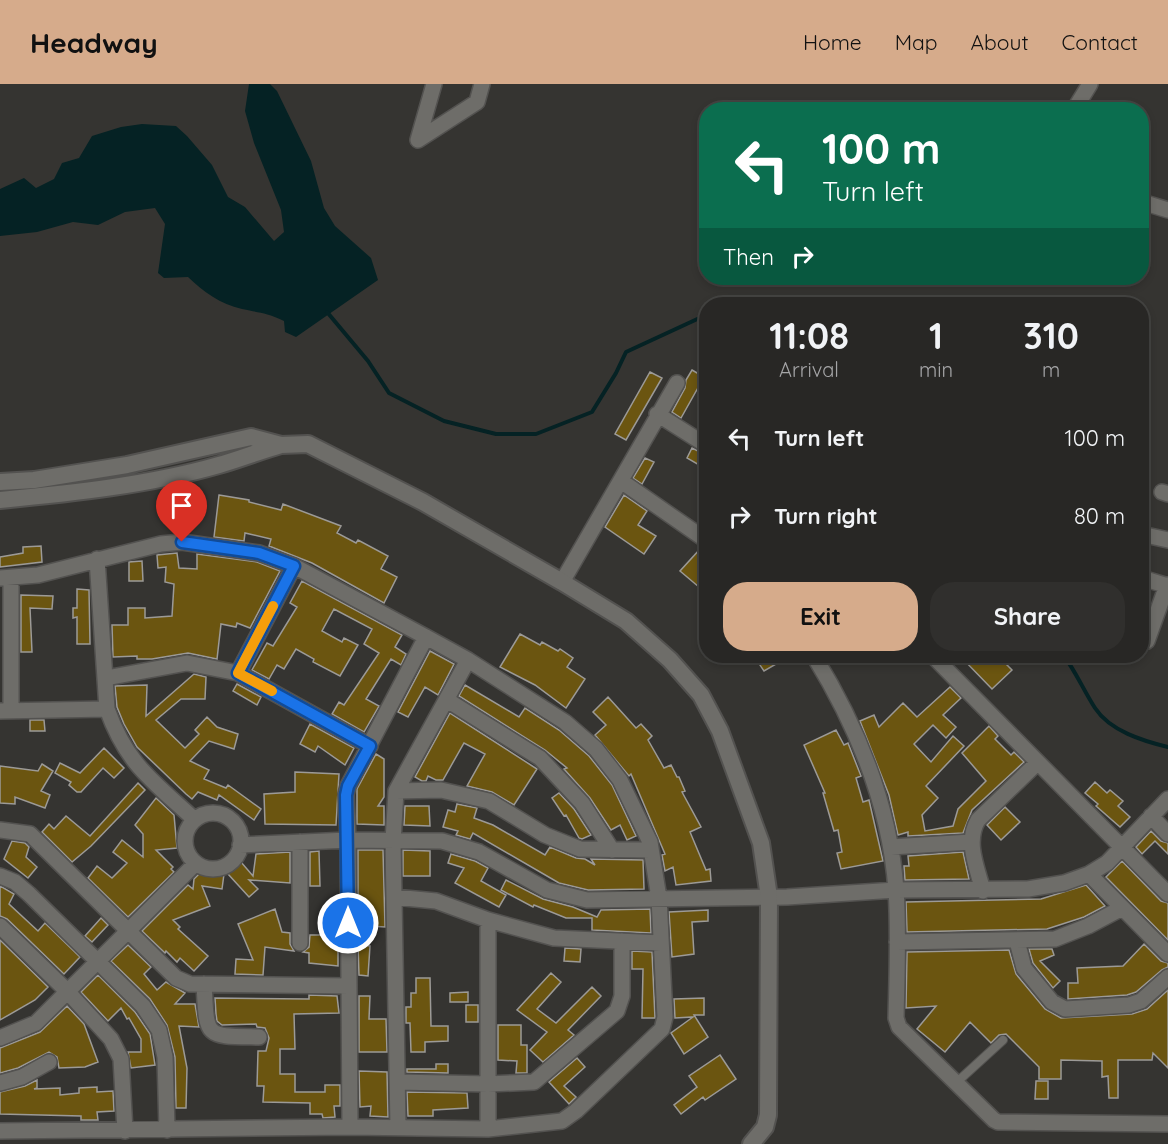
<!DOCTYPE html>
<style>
:root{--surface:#282725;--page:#302f2d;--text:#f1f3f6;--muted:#a5a5a7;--line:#444442;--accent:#d6ab8b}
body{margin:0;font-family:Quicksand,sans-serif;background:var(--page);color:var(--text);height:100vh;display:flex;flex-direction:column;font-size:22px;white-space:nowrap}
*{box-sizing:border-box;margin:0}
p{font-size:20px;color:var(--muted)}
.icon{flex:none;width:33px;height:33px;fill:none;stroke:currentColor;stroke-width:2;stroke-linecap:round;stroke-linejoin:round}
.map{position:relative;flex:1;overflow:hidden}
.sheet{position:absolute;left:699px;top:213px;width:450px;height:366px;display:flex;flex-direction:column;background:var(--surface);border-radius:24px;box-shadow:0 3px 9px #0003,0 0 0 2px var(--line)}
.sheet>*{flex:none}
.top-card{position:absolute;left:699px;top:18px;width:450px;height:183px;border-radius:24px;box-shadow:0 3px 9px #0003,0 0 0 2px var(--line);background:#0b6e4f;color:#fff;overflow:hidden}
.pin{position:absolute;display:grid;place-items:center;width:51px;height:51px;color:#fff;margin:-62px -26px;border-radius:50% 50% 50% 0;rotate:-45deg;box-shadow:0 0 6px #0007}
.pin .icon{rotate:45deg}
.me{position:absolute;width:66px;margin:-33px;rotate:0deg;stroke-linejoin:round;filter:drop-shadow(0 0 4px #0008)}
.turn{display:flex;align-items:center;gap:21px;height:126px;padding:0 24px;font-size:27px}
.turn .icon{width:78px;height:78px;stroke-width:2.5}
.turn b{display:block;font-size:42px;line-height:51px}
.then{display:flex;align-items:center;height:57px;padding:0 24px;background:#0003;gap:12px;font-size:22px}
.eta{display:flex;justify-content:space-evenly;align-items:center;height:102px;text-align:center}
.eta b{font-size:36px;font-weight:700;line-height:42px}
.cta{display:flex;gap:12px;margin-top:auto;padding:12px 24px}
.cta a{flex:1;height:69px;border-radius:24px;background:var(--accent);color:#111;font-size:24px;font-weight:700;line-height:69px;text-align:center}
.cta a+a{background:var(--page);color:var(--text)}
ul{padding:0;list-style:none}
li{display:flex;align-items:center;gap:18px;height:78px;padding:0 24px}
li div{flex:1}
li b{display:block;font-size:22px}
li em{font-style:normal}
header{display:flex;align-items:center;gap:36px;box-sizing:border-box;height:84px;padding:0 30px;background:var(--accent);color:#111}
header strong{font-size:28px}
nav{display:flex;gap:33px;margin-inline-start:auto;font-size:21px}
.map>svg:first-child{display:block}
</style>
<header>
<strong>Headway</strong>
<nav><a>Home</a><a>Map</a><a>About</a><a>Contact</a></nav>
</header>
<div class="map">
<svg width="1168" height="1060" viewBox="0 0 1168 1060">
<rect width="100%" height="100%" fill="#353431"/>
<path fill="#052224" d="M249 0H270L277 7 311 77 324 124 335 142 371 174 378 196 296 253 285 248 284 237C265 228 260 229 242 225 220 220 204 208 188 193L164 194 158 189 165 140 155 124 125 128 98 141 73 138 37 148 0 152V105L24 94 36 104 54 95 62 79 79 74 92 52 121 43 142 40 176 42 187 52 212 81 228 113 245 123 274 157 284 148 281 126 254 59 245 27Z"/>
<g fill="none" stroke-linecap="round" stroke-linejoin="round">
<path stroke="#052224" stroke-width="4" d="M327 228 368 277 389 309 444 337 496 350H536L592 328 616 289 626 268 706 231
M1064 572C1076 588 1084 607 1095 624 1110 647 1143 657 1168 663"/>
</g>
<path fill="#6b5510" stroke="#9c9a97" stroke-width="1.5" d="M692 286 704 293 681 334 672 328 685 304 686 296Z
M650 288 662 294 626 356 615 350Z
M692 364 706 371V385L687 374Z
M645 374 654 378 642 400 633 394Z
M219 411 249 416V418L281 426 283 420 341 442 337 449 356 459 358 456 388 472 381 485 397 493 384 519 312 479 269 462 271 455 245 449 244 457 214 453Z
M624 411 647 427 638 441 656 452 644 470 605 443Z
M41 462 42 478 0 483V473L23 469V463Z
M701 464 706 466V509L680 487Z
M177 469 179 484 197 485V470L257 478 280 487 250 544 237 539 236 543 221 540 217 575 188 569 152 575H137V572L113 573 112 541H128V524H145V534L172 532 174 500 165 498 166 483 158 484 157 471Z
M142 477 143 497H129V478Z
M302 497 402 551 395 563 406 570 401 581 391 575 366 615 379 622 364 648 332 630 339 618 344 621 379 569 364 560 372 545 334 525 322 547 342 558 344 554 358 561 340 592 313 578 314 575 296 565 284 585 277 581 269 595 252 586 267 559 273 562 297 523 290 519Z
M77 505 89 506 90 560H77V533L73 534V524H77Z
M21 511 53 512 52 525 30 524 32 568H21Z
M520 550 540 561 542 558 558 567 560 565 573 574 567 583 585 595 566 624 535 601 500 583Z
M430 567 454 580 438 611 425 603 408 633 398 628Z
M754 572H790L764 587Z
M960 572H998L1012 586 992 605Z
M194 590 206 593 205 615H181L156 636 185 664 199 650 195 646 207 633 217 643 238 650 234 665 209 657 190 677 209 686 204 695 226 704 228 701 261 725 254 736 219 711 217 716 198 708 192 715 186 710 137 663 124 640 117 623 115 602 147 601 146 632Z
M237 600 261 613 257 621 233 607Z
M465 601 519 633 525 624 559 646 589 672 612 701 636 752 627 756 620 741 611 746 590 714 564 685 567 684 545 666 459 612Z
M950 603 961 614 943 631 956 643 946 654 933 641 914 660 931 678 953 652 964 662 926 702 938 714 922 731 925 747 953 742 958 725 986 697 962 669 989 642 998 652 995 655 1011 671 1014 668 1024 678 972 726 963 749 908 752V748L898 751 889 711 860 637 874 631 879 643 903 619 917 633Z
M608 613 636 644 641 640 652 652 648 656 664 684 671 681 677 693H679L685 707 682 708 701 743 690 748 706 786 710 785 711 797 676 801 673 783 665 787 662 771 665 770 631 690 629 692 595 651 606 641 593 628Z
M450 629 537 685 514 721 492 708 467 702 485 670 464 659 443 696H436L428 692 426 697H422L415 693Z
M30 636H44L45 647H30Z
M310 640 354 664 345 681 318 662 315 668 300 660Z
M836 646 844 661 848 659 861 692 856 694 863 718 869 716 883 777 841 785 837 769 842 768 838 746 834 747 823 709H825L804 661Z
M104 664 124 684 114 694 103 684 81 708H77L69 701 71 698 55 689 60 679 80 689Z
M376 670 384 675V713L378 722H384V741L357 740V705Z
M42 680 53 687 41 707 50 711 45 724 15 713V720L0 719V682L38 687Z
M295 688 339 690 336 741 265 740 264 710 295 708Z
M1095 698 1107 709 1110 706 1123 717 1118 722 1130 733 1120 743 1096 722 1098 720 1085 709Z
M138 699 145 706 91 762 72 778 42 748 49 740 54 745 66 732 90 752Z
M559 709 574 725 591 751 582 755 579 754 566 731 564 732 552 714Z
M156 714 174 731 177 764 156 766 173 783 171 785 174 788 128 833 88 794 97 782 112 794 127 779 113 768 122 756 143 773V750L135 741Z
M457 720 477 724 474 734 493 741 545 771 550 763 576 774 585 775 595 781 591 775 643 776 644 805 588 806 559 799 473 749 470 755 456 751 458 747 443 743 448 726 455 728Z
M405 722H429L430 742 404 741Z
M1005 723 1020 738 1001 756 987 741Z
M1151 747 1161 757 1168 759V770L1155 757 1142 770 1136 763Z
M12 757 25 759 29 763 26 773 37 783 28 794 4 775Z
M358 766H383L385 843 369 842 370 822 358 821Z
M403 766 430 767V792H403Z
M319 767 320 802H310V768Z
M290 768V799L249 796 258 805 249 813 228 790 241 778 253 792 256 770Z
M963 768 969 795 905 796 904 782H909L908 772Z
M451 770 475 777 488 784 481 797 506 811 499 823 455 799 464 784 448 779Z
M1122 777 1161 817 1168 819V856L1106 793Z
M202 787 224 790 222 805 202 802 210 822 173 836 180 843 178 845 208 872 194 887 180 874 177 878 166 867 165 869 142 847 188 801 193 805 194 795Z
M506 796 543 815 573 823 597 833 601 826 650 825 651 849 592 846V834H566L534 821 533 823 501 806Z
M1086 801 1105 822 1084 833 1047 845 907 848 906 818 1041 815Z
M0 802 14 810 9 820 38 847 45 839 80 873 64 890 7 835 0 832Z
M275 825 282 848 290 849V860L294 867 265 863 263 891 235 890 236 875 253 876 238 840Z
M708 826V837L692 838 694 870 672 873 669 828Z
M101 834 108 841 92 858 85 852Z
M324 849H338V882L309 879V869L303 868 309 863 310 851H324Z
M0 856 48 903 35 916 0 936Z
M1144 860 1161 877 1168 879V883L1162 886 1136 908 1127 911 1068 915V899H1078L1077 884 1123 882Z
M128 861 151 883 144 890 157 906 166 898 185 909 175 920H195L199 943 179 942 187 984 186 1024H176L175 973 167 941 150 915 111 877Z
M358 861 370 862 368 892 359 891Z
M565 864 581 865 580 878 564 877Z
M1029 865H1052L1054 871 1040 877 1060 897 1053 904 1033 879Z
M1009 866 1016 890 1045 925 1061 934 1132 930 1147 925 1168 906V984L1153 969 1152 976H1118V1014H1109L1108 992 1102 993V977L1061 976V995H1039V983L1006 950 999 951 991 959 970 938 945 968 917 945 936 922 906 924 907 868Z
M632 867 652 868 655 934H642L643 885H632Z
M551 889 561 898 537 925 556 939 592 903 601 912 568 946 574 951 543 978 530 966 547 948 517 926Z
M98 891 135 928 150 950 155 981 131 984 128 968H141V955L129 934 127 935 121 924 108 937 81 908Z
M416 894H430L431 942H448V957L425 958V968H411L410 939H406V923H411V909H416Z
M468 908V918H450V909Z
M309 911 337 912 339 929 294 930 295 965H280V990H295V1008H325V1001H340V1022H334L335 1033 323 1034 322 1030H310V1019L263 1018 264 1002H257L258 967H266L269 954 265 944 257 943 256 940 222 941 217 937 216 930 215 914 309 915Z
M359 912H370L369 935H386L387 968H359Z
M704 914V931H694L708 953 684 970 671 949 693 933 675 934 674 915Z
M466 921H478V938H466Z
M67 922 84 940 98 978 85 983 59 984 57 973 49 968 18 984 0 989V964L40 948Z
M498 941H521V961H527V989H516L517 977 498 976Z
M720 971 736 995 705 1016 703 1013 681 1030 674 1021 697 1003 689 992Z
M577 974 585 983 564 1002 576 1013 569 1020 549 998Z
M436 980H448V989L407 988V985H436Z
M359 987 387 988 388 1033 370 1032 371 1022 360 1023Z
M37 996V1004L34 1005 60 1004V1011L79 1009V1004L97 1003V1008L113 1007 114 1027 97 1028 98 1036H81V1032L0 1030V1008L25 1002Z
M1036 997H1048V1015H1035Z
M407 1008 467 1009 468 1024 433 1026V1032H408Z"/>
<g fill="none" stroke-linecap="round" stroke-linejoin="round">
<g stroke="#535250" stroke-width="10">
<path id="service" d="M957 998 1003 956"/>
</g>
<g stroke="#535250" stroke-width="18">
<path id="minor" d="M1074 26 1090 0
M418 56 477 18 482 0
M418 56 434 0
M1142 118 1168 126
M657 330 706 361
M621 397 706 456
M1162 408 1168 410
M1150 452 1168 456
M97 475 107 625C127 681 153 697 195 736
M0 494 38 491 161 460 182 458 259 469 294 482 426 553 468 576 565 638 596 665 620 696 650 758 659 814 665 933 662 945 576 1027 562 1037 488 1045 350 1043 0 1047
M11 494V627
M1142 494 1168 502
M562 498 677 299
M1147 557 1167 501
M814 572C857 642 890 723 896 806 899 848 897 892 896 934L899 943 994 1036 998 1038 1168 1040
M933 572 1168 810
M238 589 294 482
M106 594 187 579 238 589 370 662
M447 616 540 674 582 719 612 766
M0 627 107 625
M396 707 441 706 489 717 545 751 580 765 651 766
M185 757a28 28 0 1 1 56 0a28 28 0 1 1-56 0Z
M1151 732 1168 750
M0 746 30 750 176 894 190 900 349 902
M300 758V859
M240 761 348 756 442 757 479 768 547 806 587 816 787 813 896 806 1028 805 1064 799 1089 790 1107 779 1168 715
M891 763 971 758
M1089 790 1168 870
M0 792 15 798 29 810 143 922 159 946 165 973 167 1046
M983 807C977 783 965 758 978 736L1037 679
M394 813 436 817 488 836 554 854 661 859
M488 836V1045
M0 842 67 907 111 955 121 975 125 1047
M1017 857 1024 884 1052 918 1065 925 1129 921 1141 917 1168 893
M897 858 1055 855 1088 842 1122 824
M204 900C207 955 204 952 259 953
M0 954 36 939 196 779
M398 998 488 1000 534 998 617 927 622 912V857
M0 999 22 993 49 978
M350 1043 348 756 346 710 348 702 426 553
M398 1043 393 757 396 707 468 576"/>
</g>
<g stroke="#535250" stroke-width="20">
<path id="tertiary" d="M0 398 34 396 127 381 251 353 281 361 308 360 423 418 562 498 626 537 670 576 701 611 720 647 761 759 769 813 768 1031 765 1043 751 1060
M0 416C73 409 149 401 219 381 240 375 260 367 281 361"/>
</g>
<use href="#service" stroke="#6e6d69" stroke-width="8"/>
<use href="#minor" stroke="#6e6d69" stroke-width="15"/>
<use href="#tertiary" stroke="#6e6d69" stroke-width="16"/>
</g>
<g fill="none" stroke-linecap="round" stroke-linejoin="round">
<g stroke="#114b97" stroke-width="15">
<path id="route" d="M182 458 259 469 294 482 238 589 370 662 348 702 346 711 348 839"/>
</g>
<use href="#route" stroke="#1a73e8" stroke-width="10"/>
<path stroke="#f59e0b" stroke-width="10" d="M272 607 238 589 273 522"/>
</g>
</svg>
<div class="pin" style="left:182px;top:458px;background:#d93025"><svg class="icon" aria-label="arrive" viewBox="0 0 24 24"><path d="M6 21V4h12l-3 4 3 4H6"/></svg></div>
<svg class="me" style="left:348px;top:839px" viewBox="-20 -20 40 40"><circle r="17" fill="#1a73e8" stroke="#fff" stroke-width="3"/><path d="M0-11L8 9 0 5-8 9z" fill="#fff"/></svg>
<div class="top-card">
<div class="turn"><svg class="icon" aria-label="left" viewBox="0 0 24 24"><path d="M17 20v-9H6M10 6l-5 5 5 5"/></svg><div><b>100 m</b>Turn left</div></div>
<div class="then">Then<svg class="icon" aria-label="right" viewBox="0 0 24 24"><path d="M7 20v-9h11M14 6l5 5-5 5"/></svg></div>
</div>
<section class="sheet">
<div class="eta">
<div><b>11:08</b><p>Arrival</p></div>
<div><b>1</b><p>min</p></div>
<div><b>310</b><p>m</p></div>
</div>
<ul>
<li><svg class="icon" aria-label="left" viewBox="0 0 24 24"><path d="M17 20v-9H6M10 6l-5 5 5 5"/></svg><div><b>Turn left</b></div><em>100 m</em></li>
<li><svg class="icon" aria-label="right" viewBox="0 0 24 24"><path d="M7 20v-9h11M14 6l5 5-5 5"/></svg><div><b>Turn right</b></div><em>80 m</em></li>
</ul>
<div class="cta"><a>Exit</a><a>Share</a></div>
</section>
</div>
